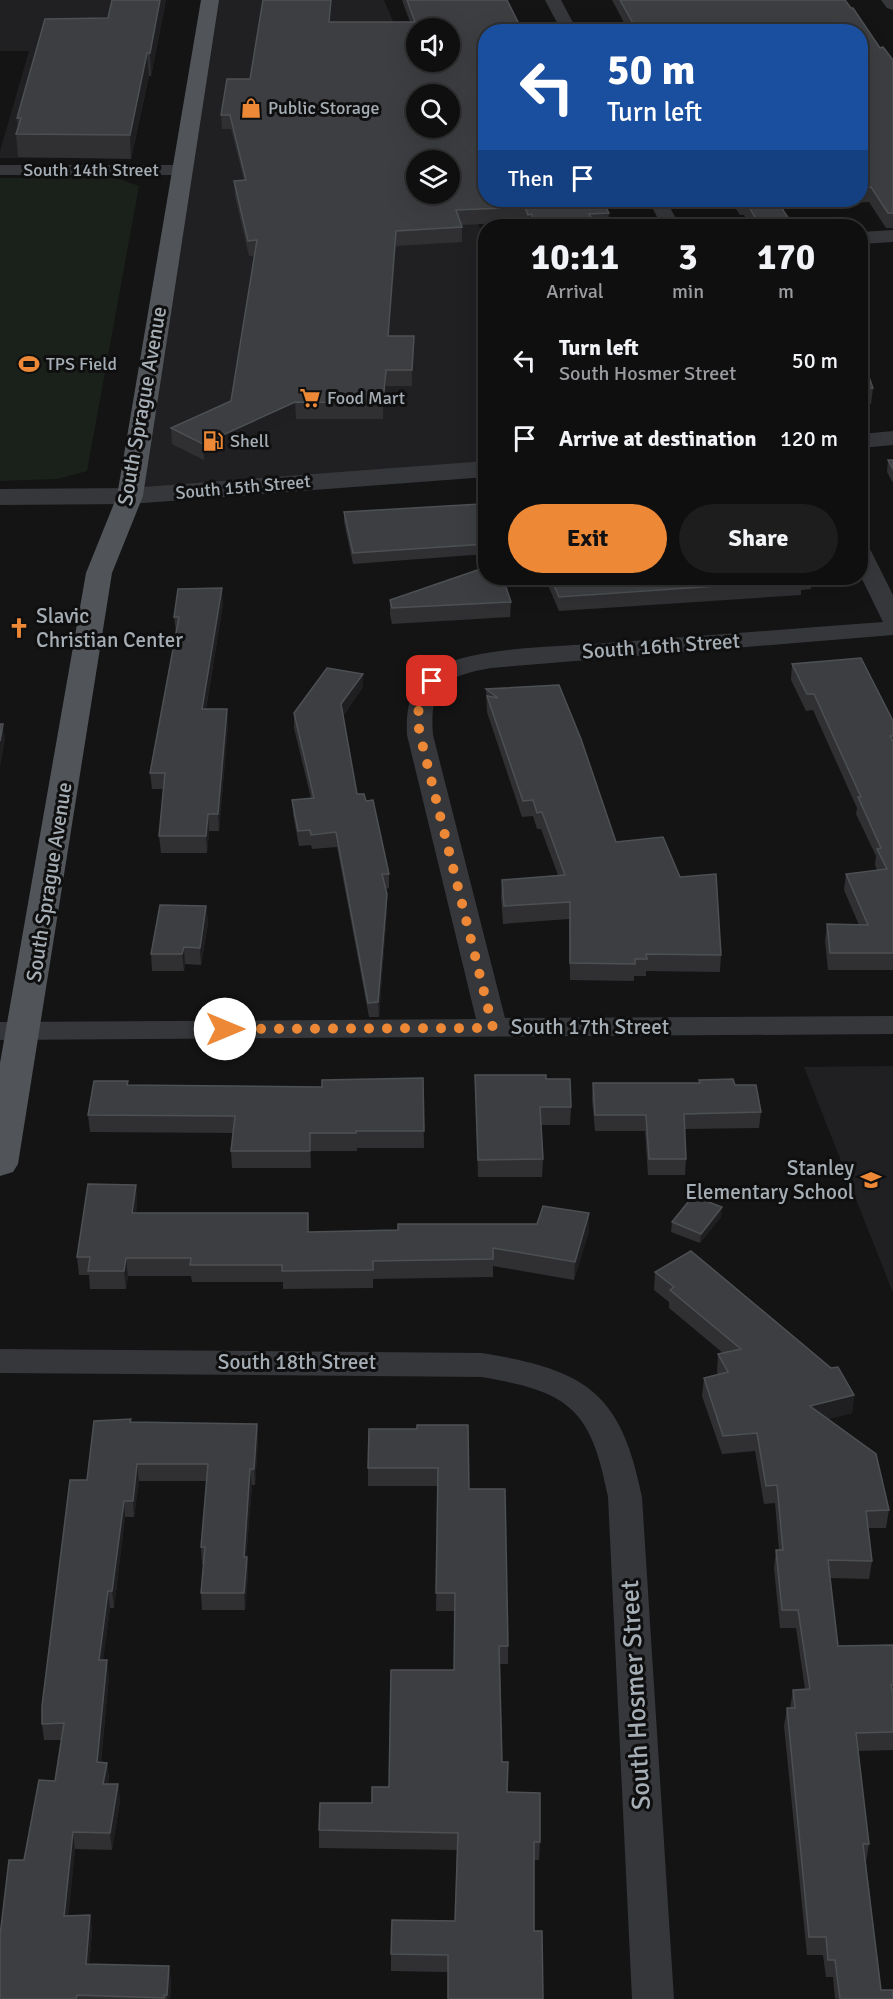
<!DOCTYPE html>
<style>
:root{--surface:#0f0f10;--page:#1d1d1e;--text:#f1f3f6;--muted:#9b9c9f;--line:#2f2f30;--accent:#ec8836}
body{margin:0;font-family:Signika,sans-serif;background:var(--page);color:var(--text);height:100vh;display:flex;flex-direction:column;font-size:22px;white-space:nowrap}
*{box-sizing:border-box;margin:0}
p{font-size:20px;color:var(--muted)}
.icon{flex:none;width:33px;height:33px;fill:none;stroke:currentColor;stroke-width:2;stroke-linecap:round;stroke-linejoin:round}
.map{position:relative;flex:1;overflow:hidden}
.side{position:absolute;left:478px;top:219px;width:390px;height:366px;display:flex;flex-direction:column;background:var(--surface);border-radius:24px;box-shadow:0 6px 24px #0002,0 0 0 2px var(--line)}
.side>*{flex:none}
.banner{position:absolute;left:478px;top:24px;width:390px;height:183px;border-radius:24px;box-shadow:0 6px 24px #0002,0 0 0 2px var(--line);background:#1a4fa0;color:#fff;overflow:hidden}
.tools{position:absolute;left:406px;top:18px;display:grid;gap:12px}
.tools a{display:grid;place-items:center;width:54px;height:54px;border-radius:50%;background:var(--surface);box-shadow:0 6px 24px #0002,0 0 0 2px var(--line);font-size:30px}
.pin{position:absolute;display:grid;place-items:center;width:51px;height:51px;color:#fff;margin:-26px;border-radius:12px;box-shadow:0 3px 9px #0006}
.me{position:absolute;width:66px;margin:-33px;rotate:90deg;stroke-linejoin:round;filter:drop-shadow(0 0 4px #0008)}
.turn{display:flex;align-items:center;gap:21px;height:126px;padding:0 30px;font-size:27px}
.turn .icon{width:78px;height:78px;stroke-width:2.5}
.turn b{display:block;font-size:42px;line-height:51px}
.then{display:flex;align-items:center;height:57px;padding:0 30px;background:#0003;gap:12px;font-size:22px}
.eta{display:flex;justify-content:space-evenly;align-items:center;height:102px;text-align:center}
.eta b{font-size:36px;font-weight:700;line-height:42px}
.action{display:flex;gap:12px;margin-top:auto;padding:12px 30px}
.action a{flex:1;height:69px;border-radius:36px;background:var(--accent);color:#111;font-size:24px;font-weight:700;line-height:69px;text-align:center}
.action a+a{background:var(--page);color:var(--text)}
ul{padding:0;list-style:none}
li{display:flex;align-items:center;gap:18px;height:78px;padding:0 30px}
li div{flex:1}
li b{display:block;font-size:22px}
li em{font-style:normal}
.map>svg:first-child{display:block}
</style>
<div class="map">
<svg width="893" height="1999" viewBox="0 0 893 1999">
<rect width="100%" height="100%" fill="#141415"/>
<path fill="#202022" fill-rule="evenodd" d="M0 0H165L131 158H0V151L29 51H0Z
M210 0H384L424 94H417V128H437L486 242V269L482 270 486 279V469L130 496ZM417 160H450V194H417Z
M893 1066V1293L804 1067Z"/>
<path fill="#1a201a" d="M0 178H116L139 186 87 471 58 479 0 481Z"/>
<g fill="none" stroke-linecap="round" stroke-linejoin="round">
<path fill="#35373a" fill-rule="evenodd" d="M545 0H561L578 32H562Z
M881 0H893V10L887 8Z
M0 165H181L187 166 190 170 187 174 181 175H0Z
M648 200H666L680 226H662Z
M893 230V242L861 244V232Z
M861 546 869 548 872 553 893 595V635L491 668C445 676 429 686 433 735L505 1018 893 1016V1034L0 1040V1022L476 1019 407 735C406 709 409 687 432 671 469 646 561 647 606 643 698 636 791 629 883 622L861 577Z
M0 1349 482 1353C585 1370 621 1391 642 1497L674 1999H632L608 1497C591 1409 570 1392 482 1377L0 1373Z"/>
<path fill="#35373a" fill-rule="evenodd" d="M893 431V445L861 448V434Z
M486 461V477L130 504 0 505V489L130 488Z"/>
<path fill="#515459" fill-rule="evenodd" d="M201 0H219L143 496 112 573 18 1164 13 1172 0 1176V1063L86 573 117 496Z"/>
</g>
<path fill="#303033" d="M166 0 151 76H149L131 159 18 157 16 134 18 128 17 118 108 18Z
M402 0H507L486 32 609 213 608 226H526L524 222 462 225V242L396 246 389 336H414L412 386H386L383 419H296L204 460 172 444 171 428 231 401 255 256H249L235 196 234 181 244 180 231 129H222L221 115 250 79 332 14 331 22H410Z
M612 0H845L880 48 893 60V228H886L869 202 784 208V211L794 226H750L744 215H740L730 200H861V32H629Z
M861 355 873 388 871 404 861 405Z
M888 460H893V483L887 472Z
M344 512 486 523V554L353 564 344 522Z
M545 578H812L811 589 801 590V595L559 611Z
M390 600 511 602 510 617 392 624 390 615Z
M223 604 206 709H227L228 725 219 831H209L207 853H161L159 836 163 789H152L150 773 176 632 174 617Z
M792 664 893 721V970H828L825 941 827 924 859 925 844 890 846 874 877 870 875 865 876 856 856 814 857 808 813 710 806 711 791 680Z
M363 674V687L343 716 357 794 366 801 389 874V888L385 889 387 894V909L379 1017H369L337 847 312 849 311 845 299 846 293 814 292 800 311 798 294 728V713Z
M559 685 616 842 680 877 721 955 720 972 646 971V976H634V981L570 980 569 919 503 924 501 897 502 880 558 875 541 829H537L533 816 522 817 487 712 486 689Z
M206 906 208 923 201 965 185 964 184 971H152L151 954Z
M475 1075 546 1079 571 1107 570 1125H541L543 1159 542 1177H478Z
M423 1078 424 1148H357V1151H311V1168H232L231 1151 233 1133 90 1132 88 1115 128 1081V1085L322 1087Z
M699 1080 735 1085 761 1112 759 1128 684 1129 686 1159 685 1175H648L645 1131H595L592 1099 593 1083H699Z
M136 1185 137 1203 136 1213 309 1232 589 1231 574 1280 493 1266V1277L373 1279V1288L283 1289V1282H192L191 1276H128L126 1289H90L89 1275H79L77 1257Z
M721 1217 700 1243 671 1232 672 1222Z
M655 1272 854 1395 852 1413 828 1419 889 1510 886 1528H868L872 1561 869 1579 830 1578 838 1646 893 1645V1750L858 1751 869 1844 866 1862 881 1990 893 1999H835L833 1977H826L823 1955H807L784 1726 787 1708H790L793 1690 805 1689 796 1628H780L774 1568 776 1550H779L775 1503 764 1504 755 1451 722 1454 702 1396 704 1378 718 1375 717 1372 718 1354 723 1353 669 1308V1302L654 1290Z
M131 1423 257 1424 258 1441 255 1485H252L246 1557H247L248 1574 245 1610H202L201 1593 204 1564H202L201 1547 207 1481H139L134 1517H125L114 1608H110L103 1660 109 1676 101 1762 107 1763 109 1779 108 1784H118L120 1801 112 1850 75 1849 68 1916 90 1915 92 1931 89 1965 169 1966 171 1982 170 1999H0L24 1860 55 1781 61 1740H44L42 1724 87 1480Z
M417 1429 469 1489 508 1646V1664H500L502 1762 507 1792 540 1842 539 1860H534L448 1972 391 1971V1954L455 1921 457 1850 319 1848V1830L372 1803 389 1787 454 1670 455 1611H436L438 1486H368V1468Z"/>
<path fill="#1f1f21" d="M160 0H166L151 76 150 53Z
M331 0 332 14 330 35 329 22Z
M147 53 149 76 131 159 130 135Z
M396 231V246L388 352V336Z
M414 336V352L412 386V370Z
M386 370V386L383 419V403Z
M295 402 296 419 204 460 203 444Z
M222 588 223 604 203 725 202 709Z
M363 674V687L341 718V704Z
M227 709 228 725 219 831 218 814Z
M3 724 5 740 0 768V741Z
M208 814 209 831 207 853 206 836Z
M387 894V909L379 1017 378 1002Z
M206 906 208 923 201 965 200 948Z
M184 947 185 964 184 971 182 954Z
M310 1133 311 1151V1168L310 1151Z
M136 1185 137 1203 134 1231 132 1213Z
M722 1207 721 1217 700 1243 701 1234Z
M589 1213V1231L574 1280 575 1262Z
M126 1258 128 1276 126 1289 124 1271Z
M854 1395 852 1413 808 1424 810 1406Z
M257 1424 258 1441 255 1485 254 1469Z
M137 1464 139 1481 134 1517 133 1501Z
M250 1469 252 1485 245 1574 244 1557Z
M124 1501 125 1517 114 1608 112 1591Z
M247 1557 248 1574 245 1610 244 1593Z
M108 1591 110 1608 101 1676 99 1660Z
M107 1660 109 1676 99 1779 97 1762Z
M107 1763 109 1779 106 1801 103 1784Z
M118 1784 120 1801 112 1850 110 1833Z
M73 1832 75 1849 67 1932 64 1916Z
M90 1915 92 1931 88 1981 86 1964Z
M169 1966 171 1982 170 1999H167Z"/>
<path fill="#3d3e41" stroke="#4d5053" stroke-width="1.5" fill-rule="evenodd" d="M112 0H160L150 53H147L130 135 16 134 21 118H17L45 19 108 18Z
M263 0H331L329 22H415L407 0H507L523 32H486V200H602L609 213 589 214 596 226H537L531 214 528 215 525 207 456 210 462 227 396 231 388 336H414L412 370H386L383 403 295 402 203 444 171 428 231 401 257 240 248 241 234 181 246 180 230 115H221L227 79H250ZM417 28H450V62H417ZM417 94H450V128H417ZM417 160H450V194H417Z
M620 0H845L851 8H853L880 48 883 47 893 60V213H888L871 187 861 188V32H638Z
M741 200H782L784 203H778L794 226H760L745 200Z
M861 355 873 388H861Z
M888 460H893V469Z
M480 504 486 523V544L353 553 344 512Z
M486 567V578H503L511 602 392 608 390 600Z
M551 578H801L802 580 559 597Z
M222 588 202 709H227L218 814H208L206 836H159L165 773H150L179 617H174L178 589Z
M861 658 893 721V736H890L893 742V953H830L827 924 868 925 846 874 887 869 877 849 881 848 858 797H861L814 694H807L792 664Z
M327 668 363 674 341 704 357 794H364L366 801 373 800 389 874H382L387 894 378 1002 368 1003 336 832 311 835 310 830 298 831 292 800 314 798 294 713Z
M559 685 581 739 616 842 663 837 680 877 716 874 721 955 646 954 647 959H635V964L570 963V902L504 906 502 880 565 875 542 812 537 813 533 800 523 801 487 696 498 698 486 689Z
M0 724H3L0 741Z
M160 905 206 906 200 948 184 947 182 954H151Z
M475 1075H546V1079H570L571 1107H540L543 1159 478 1160Z
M423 1078 424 1131H356V1133H310V1151H231L235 1116 88 1115 94 1081H128L127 1085 322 1087V1080Z
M733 1079 735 1085H756L761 1112 684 1114 686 1159H649L646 1115H595L593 1083H700L699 1080Z
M88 1184 136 1185 132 1213H308V1232L398 1230V1224H537L543 1206 589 1213 575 1262 493 1248V1259L373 1261V1270L282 1271V1265H190L191 1258H126L124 1271H88L90 1257H77Z
M693 1196 722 1207 701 1234 672 1222Z
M691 1251 831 1368 838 1367 854 1395 810 1406 876 1454 889 1510 866 1511 872 1561 828 1560 838 1646 893 1645V1685H891L893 1694V1732L856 1733 869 1844H863L881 1990H893V1999H840L835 1960H828L826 1937H809L787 1708H795L793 1690 810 1689 798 1610H782L776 1550H783L777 1485 766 1486 757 1433 723 1436 704 1378 728 1372 718 1354 741 1349 670 1290 674 1287 655 1272Z
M131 1419 130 1422 257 1424 254 1469H250L244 1557H247L244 1593H201L205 1547H201L208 1464H137L133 1501H124L112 1591H108L99 1660H107L97 1762 107 1763 103 1784H118L110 1833 73 1832 64 1916 90 1915 86 1964 169 1966 167 1995H164V1998L77 1995 76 1999H0V1936L9 1860H24L39 1780 55 1781 64 1723 42 1724V1706L70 1480H87L94 1421Z
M417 1425H468L469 1489H505L508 1646H499L502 1762H508L507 1792 540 1793V1842H534V1931H542L543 1999H448V1955L391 1954 392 1920 455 1921 458 1833 319 1830 320 1803H372V1787H389L391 1670H454L455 1593H436L438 1468H368L369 1429H417Z"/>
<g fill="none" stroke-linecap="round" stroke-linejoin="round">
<path stroke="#ec8836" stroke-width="10" stroke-dasharray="0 18" d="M225 1029 493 1028 420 735C416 713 418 698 432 681"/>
</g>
<defs>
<g id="shop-bare" transform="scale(1.62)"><path d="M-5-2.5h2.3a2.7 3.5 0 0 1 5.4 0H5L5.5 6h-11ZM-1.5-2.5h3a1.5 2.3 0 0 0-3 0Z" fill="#ec8836" stroke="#0f0f10" stroke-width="2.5" paint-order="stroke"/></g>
<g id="stadium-bare" transform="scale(1.62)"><path d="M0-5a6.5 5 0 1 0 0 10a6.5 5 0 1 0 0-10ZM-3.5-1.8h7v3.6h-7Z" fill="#ec8836" stroke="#0f0f10" stroke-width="2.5" paint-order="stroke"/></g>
<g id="supermarket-bare" transform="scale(1.62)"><path d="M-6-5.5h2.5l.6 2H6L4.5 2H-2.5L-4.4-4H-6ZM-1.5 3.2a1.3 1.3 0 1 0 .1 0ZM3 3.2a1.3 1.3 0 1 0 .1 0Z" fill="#ec8836" stroke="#0f0f10" stroke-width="2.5" paint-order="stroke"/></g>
<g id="fuel-bare" transform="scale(1.62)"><path d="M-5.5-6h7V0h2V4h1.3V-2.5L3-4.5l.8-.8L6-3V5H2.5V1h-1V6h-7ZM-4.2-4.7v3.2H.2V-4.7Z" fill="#ec8836" stroke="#0f0f10" stroke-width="2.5" paint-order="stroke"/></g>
<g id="church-bare" transform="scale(1.62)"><path d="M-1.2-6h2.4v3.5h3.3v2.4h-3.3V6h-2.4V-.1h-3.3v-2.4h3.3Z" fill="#ec8836" stroke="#0f0f10" stroke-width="2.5" paint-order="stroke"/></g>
<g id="school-bare" transform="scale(1.62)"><path d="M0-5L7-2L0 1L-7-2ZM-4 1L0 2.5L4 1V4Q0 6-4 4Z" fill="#ec8836" stroke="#0f0f10" stroke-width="2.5" paint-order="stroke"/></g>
</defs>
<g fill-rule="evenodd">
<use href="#shop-bare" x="251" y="108"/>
<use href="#stadium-bare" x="29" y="364"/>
<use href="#supermarket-bare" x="310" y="398"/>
<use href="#fuel-bare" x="213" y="441"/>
<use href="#church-bare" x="19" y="628"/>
<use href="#school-bare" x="871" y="1180"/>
</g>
<g text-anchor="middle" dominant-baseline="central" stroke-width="6" stroke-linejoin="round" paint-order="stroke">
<g font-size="18" fill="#a6aeb5" stroke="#0f0f10" text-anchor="start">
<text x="268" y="108">Public Storage</text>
<text x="46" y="364">TPS Field</text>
<text x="327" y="398">Food Mart</text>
<text x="230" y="441">Shell</text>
</g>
<g font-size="18" fill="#a6aeb5" stroke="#0f0f10">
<text x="91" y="170">South 14th Street</text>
<text transform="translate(243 487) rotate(-5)">South 15th Street</text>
</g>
<g font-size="21" fill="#a6aeb5" stroke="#0f0f10">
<text transform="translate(142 406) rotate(-80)">South Sprague Avenue</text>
<text transform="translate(661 646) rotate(-4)">South 16th Street</text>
<text transform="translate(49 882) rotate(-81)">South Sprague Avenue</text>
<text x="590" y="1027">South 17th Street</text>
<text x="297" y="1362">South 18th Street</text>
</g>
<g font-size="21" fill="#a6aeb5" stroke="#0f0f10" text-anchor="start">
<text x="36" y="616">Slavic<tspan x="36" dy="24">Christian Center</tspan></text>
<text x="854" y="1168" text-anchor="end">Stanley<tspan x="854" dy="24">Elementary School</tspan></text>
</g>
<g font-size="26" fill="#a6aeb5" stroke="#0f0f10">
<text transform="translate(636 1695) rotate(-93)">South Hosmer Street</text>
</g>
</g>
</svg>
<div class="tools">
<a><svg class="icon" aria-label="sound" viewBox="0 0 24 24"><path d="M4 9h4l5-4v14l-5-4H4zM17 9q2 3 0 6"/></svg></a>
<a><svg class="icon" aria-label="search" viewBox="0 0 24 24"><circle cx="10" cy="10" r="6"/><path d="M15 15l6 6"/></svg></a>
<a><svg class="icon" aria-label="layers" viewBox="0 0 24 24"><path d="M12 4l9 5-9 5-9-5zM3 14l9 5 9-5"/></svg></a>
</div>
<div class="pin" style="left:432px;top:681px;background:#d93025"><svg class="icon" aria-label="arrive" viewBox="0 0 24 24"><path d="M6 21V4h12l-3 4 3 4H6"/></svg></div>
<svg class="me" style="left:225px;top:1029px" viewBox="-20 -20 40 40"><circle r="19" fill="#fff"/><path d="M0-13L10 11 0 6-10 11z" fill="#ec8836"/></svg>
<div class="banner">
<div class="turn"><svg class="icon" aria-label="left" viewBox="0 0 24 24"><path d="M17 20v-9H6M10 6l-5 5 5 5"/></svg><div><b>50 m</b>Turn left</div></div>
<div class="then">Then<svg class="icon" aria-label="arrive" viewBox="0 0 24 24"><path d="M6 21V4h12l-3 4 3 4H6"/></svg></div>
</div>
<section class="side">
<div class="eta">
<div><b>10:11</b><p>Arrival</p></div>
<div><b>3</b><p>min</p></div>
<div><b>170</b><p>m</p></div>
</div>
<ul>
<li><svg class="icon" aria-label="left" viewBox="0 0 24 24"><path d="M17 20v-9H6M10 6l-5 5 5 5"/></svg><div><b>Turn left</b><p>South Hosmer Street</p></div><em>50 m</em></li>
<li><svg class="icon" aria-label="arrive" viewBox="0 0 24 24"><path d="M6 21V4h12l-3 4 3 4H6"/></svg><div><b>Arrive at destination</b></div><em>120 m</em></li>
</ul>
<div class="action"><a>Exit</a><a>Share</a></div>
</section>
</div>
